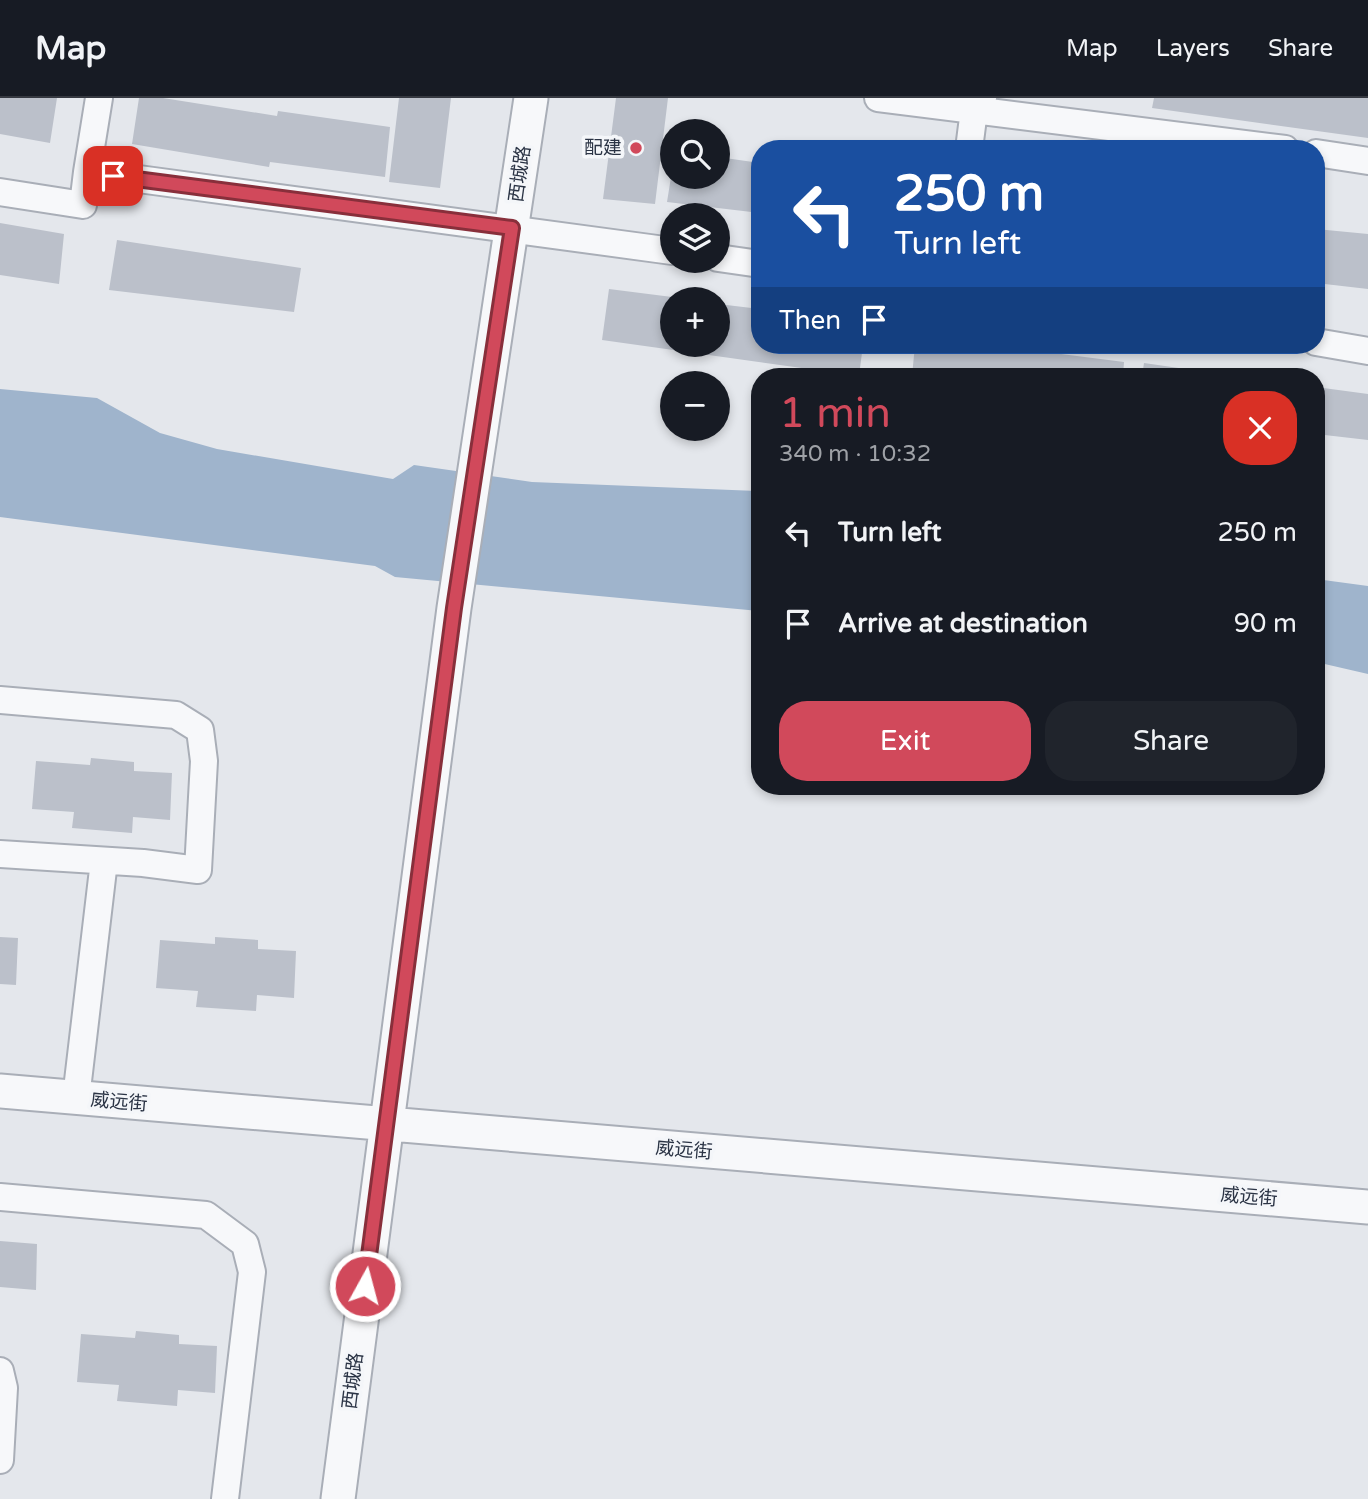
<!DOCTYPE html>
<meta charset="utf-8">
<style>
:root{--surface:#171b24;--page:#20242c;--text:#f1f3f6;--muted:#9ea1a6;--line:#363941;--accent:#d1495b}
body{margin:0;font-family:"Varela Round","Noto Sans SC",sans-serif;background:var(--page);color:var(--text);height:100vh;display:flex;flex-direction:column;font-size:26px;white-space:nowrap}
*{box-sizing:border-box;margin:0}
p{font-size:23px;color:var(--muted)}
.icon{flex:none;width:38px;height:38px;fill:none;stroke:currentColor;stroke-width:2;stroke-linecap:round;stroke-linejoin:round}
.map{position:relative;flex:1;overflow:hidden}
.sheet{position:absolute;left:751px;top:270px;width:574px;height:427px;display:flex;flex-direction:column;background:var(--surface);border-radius:28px;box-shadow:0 4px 10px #0003}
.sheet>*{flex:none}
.banner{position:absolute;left:751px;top:42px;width:574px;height:214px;border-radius:28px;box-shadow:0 4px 10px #0003;background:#1a4fa0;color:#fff;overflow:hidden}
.fabs{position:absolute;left:660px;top:21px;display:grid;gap:14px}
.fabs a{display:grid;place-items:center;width:70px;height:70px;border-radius:50%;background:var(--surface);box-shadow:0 4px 10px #0003;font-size:35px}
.pin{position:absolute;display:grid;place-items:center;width:60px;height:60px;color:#fff;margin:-30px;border-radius:14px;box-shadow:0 4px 10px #0006}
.me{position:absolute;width:77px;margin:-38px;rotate:7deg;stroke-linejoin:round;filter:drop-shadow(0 0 5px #0008)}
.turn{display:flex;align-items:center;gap:24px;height:147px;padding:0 28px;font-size:32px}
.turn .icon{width:91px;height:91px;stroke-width:2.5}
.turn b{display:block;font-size:49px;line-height:60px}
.then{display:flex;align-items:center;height:66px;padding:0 28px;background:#0003;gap:14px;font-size:26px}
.round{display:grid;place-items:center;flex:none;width:74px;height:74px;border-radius:28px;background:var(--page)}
.headline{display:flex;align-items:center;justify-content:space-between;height:119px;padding:0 28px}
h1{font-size:42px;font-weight:600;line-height:52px;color:var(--accent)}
.cta{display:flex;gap:14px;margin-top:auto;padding:14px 28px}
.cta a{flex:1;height:80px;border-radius:28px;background:var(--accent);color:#fff;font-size:28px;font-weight:600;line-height:80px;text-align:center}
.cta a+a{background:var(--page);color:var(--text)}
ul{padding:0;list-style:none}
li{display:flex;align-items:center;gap:21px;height:91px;padding:0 28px}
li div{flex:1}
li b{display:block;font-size:26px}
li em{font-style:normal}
header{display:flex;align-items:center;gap:42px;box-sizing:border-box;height:98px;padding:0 35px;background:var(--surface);border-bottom:2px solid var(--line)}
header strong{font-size:33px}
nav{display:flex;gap:38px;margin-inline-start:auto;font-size:24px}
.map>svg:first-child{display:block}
</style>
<header>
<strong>Map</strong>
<nav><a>Map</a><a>Layers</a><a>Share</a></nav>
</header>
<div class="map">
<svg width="1368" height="1401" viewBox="0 0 1368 1401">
<rect width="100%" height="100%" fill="#e4e7ec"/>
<path fill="#9fb4cc" d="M0 291 97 300 160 335 217 351 393 381 414 367 532 384 757 393 760 399 759 513 395 479 375 468 0 419Z
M1316 481 1368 488V576L1316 564Z"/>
<path fill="#bbc0ca" d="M0 0H57L50 45 0 36Z
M139 0H163L277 18 278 13 390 29 385 79 270 64 269 69 132 46Z
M399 0H451L440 90 389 84Z
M616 0H668L655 106 603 101Z
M1154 0H1368V40L1152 10Z
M718 59 760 65V115L667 104 671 79H718Z
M0 125 64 136 59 186 0 177Z
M1316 131 1368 136V191L1316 185Z
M117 142 301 170 294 214 109 192Z
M609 191 672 199V247H718V206L760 211V247H863L859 278 602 242Z
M915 247H991L1124 264 1123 278H912Z
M1144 265 1227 277V278H1142Z
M1316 289 1368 296V342L1316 336Z
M91 660 134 664V673L172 675 170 722 133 719 132 735 72 730 74 714 32 711 36 663 90 667Z
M0 839 18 840 16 887 0 886Z
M215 839 258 842V851L296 853 294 900 257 897 256 913 196 909 198 893 156 890 160 842 215 846Z
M0 1143 37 1146 36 1192 0 1189Z
M136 1233 179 1237V1246L217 1248 215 1295 178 1292 177 1308 117 1303 119 1287 77 1284 81 1236 135 1240Z"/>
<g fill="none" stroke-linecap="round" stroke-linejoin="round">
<g stroke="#a9aeb7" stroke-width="30">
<path id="minor" d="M99 0 87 74 672 153
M878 0 1285 51
M969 51 974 12 983 0
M1316 55 1368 63
M0 94 83 107 87 74
M718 160 760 166
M1316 244 1368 253
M0 602 176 617 200 632 204 663 198 772 143 765 0 756
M76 1000 104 763
M0 1099 206 1117 245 1146 252 1174 225 1401
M0 1273 4 1290 0 1362"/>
</g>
<g stroke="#a9aeb7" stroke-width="37">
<path id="tertiary" d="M0 993 1368 1109
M338 1401 454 510 531 0"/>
</g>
<use href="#minor" stroke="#f7f8fa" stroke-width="26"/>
<use href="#tertiary" stroke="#f7f8fa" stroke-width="33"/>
</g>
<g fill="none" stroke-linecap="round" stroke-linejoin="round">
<g stroke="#882f3b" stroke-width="18">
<path id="route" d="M113 78 512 130 454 510 365 1188"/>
</g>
<use href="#route" stroke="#d1495b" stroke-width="12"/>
</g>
<circle fill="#d1495b" stroke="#f4f6f9" stroke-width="2.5" cx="636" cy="50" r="7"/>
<g text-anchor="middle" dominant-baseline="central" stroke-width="7" stroke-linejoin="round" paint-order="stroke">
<g font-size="19" fill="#2b3445" stroke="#f4f6f9" text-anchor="end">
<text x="622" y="50">配建</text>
</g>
<g font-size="19" fill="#2b3445" stroke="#f4f6f9">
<text transform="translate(520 76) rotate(-82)">西城路</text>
<text transform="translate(119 1004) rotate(5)">威远街</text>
<text transform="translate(684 1052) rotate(5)">威远街</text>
<text transform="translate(1249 1099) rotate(5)">威远街</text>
<text transform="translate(353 1283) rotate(-83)">西城路</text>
</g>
</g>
</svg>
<div class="fabs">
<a><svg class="icon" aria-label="search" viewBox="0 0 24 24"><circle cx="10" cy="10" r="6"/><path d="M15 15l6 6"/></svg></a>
<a><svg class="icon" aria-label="layers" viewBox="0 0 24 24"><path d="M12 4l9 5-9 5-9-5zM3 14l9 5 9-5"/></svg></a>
<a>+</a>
<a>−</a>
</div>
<div class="pin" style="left:113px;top:78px;background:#d93025"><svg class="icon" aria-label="arrive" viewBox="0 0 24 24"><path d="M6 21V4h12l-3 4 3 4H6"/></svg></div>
<svg class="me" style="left:365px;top:1188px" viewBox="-20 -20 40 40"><circle r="17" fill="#d1495b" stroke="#fff" stroke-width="3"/><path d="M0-11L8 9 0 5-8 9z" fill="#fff"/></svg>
<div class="banner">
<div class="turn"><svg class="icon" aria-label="left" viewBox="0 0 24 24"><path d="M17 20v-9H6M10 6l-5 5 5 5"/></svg><div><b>250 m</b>Turn left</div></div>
<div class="then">Then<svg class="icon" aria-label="arrive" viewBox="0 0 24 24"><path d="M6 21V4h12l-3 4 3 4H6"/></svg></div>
</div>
<section class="sheet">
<div class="headline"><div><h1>1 min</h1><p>340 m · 10:32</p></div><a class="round" style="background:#d93025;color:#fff"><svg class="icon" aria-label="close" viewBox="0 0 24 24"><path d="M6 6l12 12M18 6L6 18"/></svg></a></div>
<ul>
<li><svg class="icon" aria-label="left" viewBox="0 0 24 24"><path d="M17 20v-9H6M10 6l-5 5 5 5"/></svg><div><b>Turn left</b></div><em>250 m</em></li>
<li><svg class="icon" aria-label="arrive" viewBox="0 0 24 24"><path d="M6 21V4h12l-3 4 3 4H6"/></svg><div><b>Arrive at destination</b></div><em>90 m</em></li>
</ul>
<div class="cta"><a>Exit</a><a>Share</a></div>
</section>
</div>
